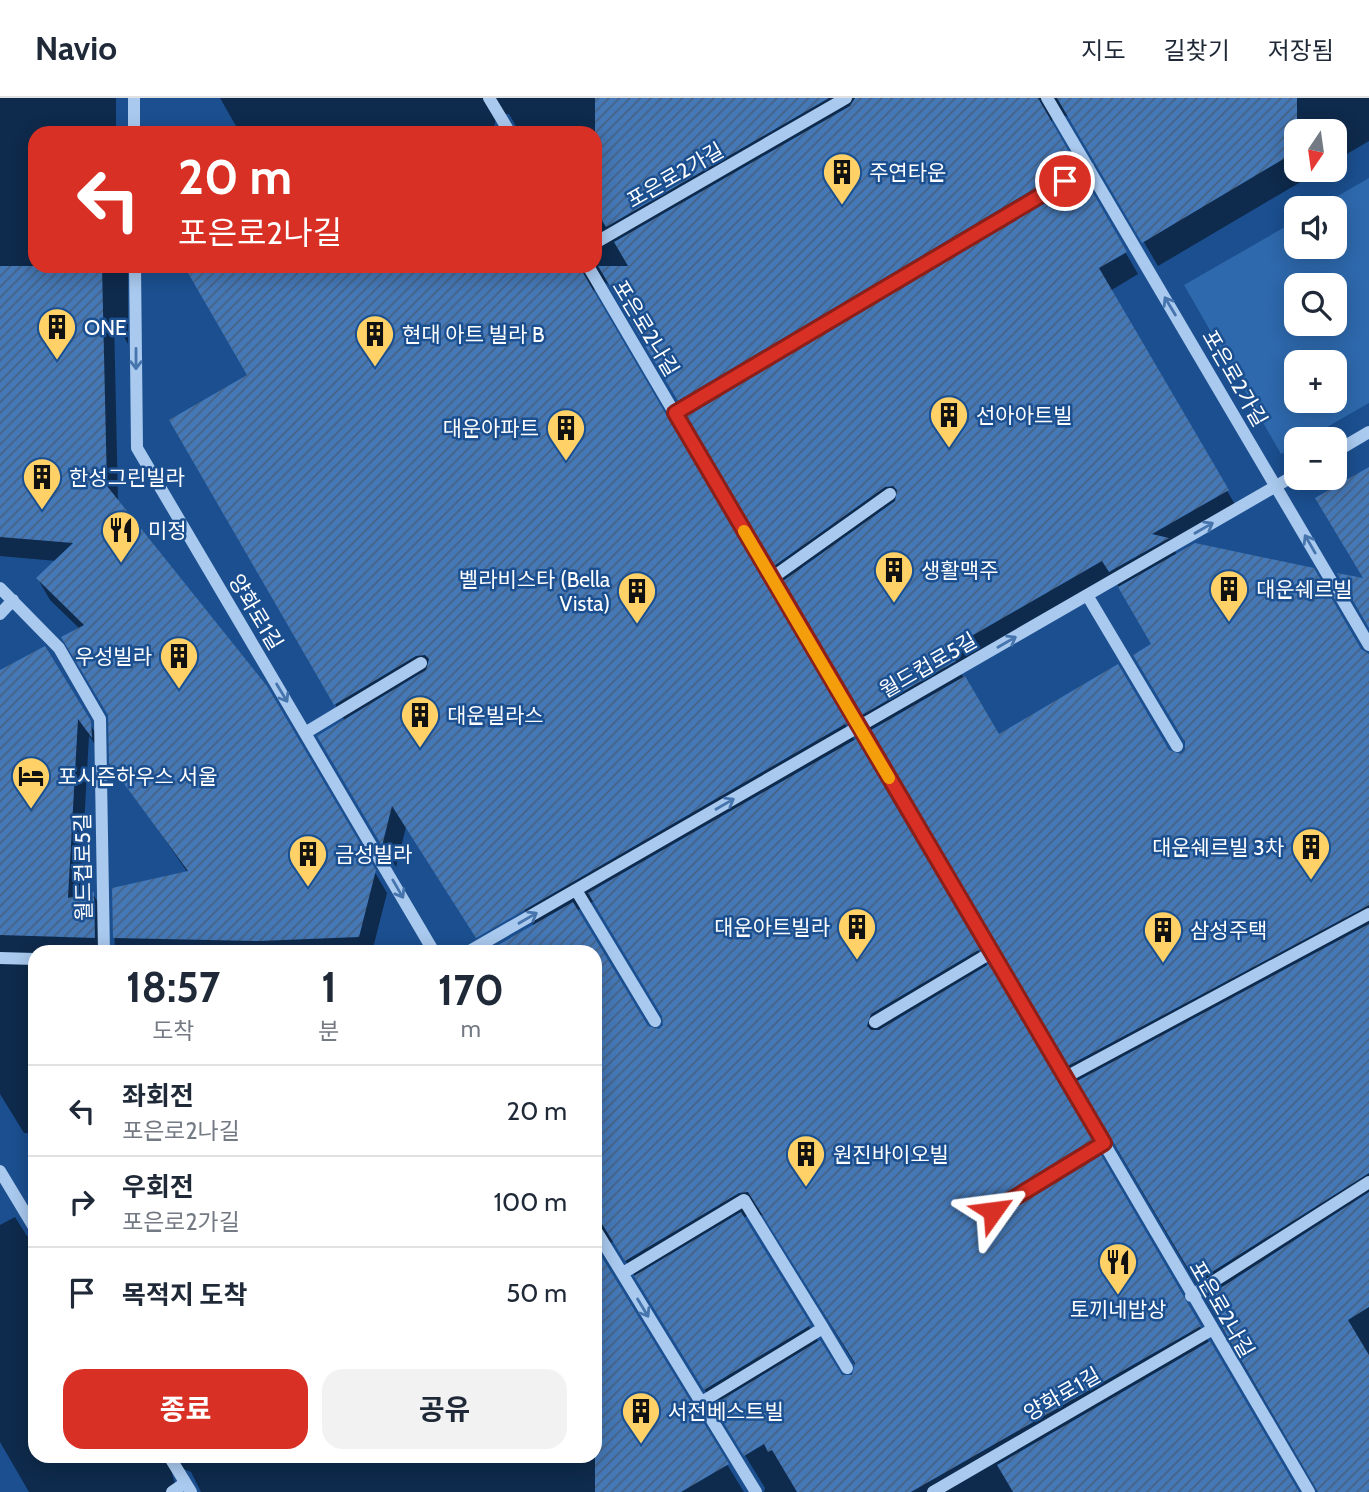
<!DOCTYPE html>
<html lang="ko">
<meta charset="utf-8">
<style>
:root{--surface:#fff;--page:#f2f2f3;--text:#1f2937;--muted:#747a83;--line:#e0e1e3;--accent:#d93025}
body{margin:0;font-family:Cabin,"Noto Sans KR",sans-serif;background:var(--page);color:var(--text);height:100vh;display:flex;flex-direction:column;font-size:26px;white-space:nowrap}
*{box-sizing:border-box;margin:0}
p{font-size:23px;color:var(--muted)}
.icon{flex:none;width:38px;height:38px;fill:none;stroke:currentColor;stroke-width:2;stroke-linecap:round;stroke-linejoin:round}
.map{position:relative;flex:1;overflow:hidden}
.drawer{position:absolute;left:28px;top:847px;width:574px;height:518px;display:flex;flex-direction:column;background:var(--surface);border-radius:21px;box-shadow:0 4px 18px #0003}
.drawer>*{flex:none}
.banner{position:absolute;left:28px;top:28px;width:574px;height:147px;border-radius:21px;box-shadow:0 4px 18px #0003;background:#d93025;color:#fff;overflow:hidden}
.needle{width:46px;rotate:193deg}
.controls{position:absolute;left:1284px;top:21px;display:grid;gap:14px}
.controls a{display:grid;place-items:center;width:63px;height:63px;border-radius:14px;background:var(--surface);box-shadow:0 4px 18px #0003;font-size:35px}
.pin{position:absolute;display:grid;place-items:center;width:60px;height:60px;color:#fff;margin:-30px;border:4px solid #fff;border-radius:50%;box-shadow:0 2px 7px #0007}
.me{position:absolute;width:77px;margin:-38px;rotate:59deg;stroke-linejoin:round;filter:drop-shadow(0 0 5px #0008)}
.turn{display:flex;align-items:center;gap:24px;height:147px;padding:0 35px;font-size:32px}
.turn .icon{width:91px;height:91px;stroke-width:2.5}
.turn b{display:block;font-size:49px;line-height:60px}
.eta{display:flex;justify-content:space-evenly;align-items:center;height:119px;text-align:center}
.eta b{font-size:42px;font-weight:700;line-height:49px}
.primary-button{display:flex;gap:14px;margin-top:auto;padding:14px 35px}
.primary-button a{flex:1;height:80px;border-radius:21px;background:var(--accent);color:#fff;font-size:28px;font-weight:700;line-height:80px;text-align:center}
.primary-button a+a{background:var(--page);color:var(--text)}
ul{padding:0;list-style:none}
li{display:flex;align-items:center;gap:21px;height:91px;padding:0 35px;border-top:2px solid var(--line)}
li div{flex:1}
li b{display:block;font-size:26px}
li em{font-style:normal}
header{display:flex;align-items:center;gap:42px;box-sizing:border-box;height:98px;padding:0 35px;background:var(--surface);border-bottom:2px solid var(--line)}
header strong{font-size:33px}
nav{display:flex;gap:38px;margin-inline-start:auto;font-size:24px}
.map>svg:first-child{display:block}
</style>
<header>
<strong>Navio</strong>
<nav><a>지도</a><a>길찾기</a><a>저장됨</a></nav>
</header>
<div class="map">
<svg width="1369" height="1394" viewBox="0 0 1369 1394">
<defs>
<pattern id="building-hatch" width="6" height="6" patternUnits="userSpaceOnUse" patternTransform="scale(1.75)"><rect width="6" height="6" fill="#4478b7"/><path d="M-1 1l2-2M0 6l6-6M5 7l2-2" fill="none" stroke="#486282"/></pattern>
</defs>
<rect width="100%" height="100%" fill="#1b4f8f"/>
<path fill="#2e69ad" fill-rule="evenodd" d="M1369 80V305L1306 341H1297V347L1281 356 1184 187 1297 122V149H1335V110H1317ZM1297 187H1335V226H1297ZM1297 264H1335V303H1297Z"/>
<path fill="#0007" fill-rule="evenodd" d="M0 0H116V35H35V168H128V246L114 221 118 404 266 589 387 795 372 854H115L113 791 188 775 111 664 110 618 80 531 50 502 38 481 57 463 0 458Z
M220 0H1369V43L1335 63V33H1297V72H1321L1158 168 1070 19 1057 16 1052 21V29L1138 176 1110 193 1240 415 1174 452 1177 457 1369 556V1394H1318L611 188 603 183 596 185 593 198 1297 1394H764L765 1390 614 1144 601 1145 598 1157 744 1394H201L191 1374 181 1370 172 1376 178 1394H29L0 1344V1127L15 1119 27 1138 35 1140V1358H595V854H520L534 828 523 810 406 729 396 769 319 639 345 623 172 322 249 278 186 168H595V35H520L509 16H497L494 29 498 35H240ZM1116 484 1153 546 1187 652 1181 658 998 638 960 574ZM594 803 664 919 665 927 659 933 646 929 576 813ZM752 1115 765 1118 857 1270 853 1279H841L819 1245 743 1120Z
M44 550 102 646 103 657 89 638 80 799 93 796 105 817 106 854H35V1045L30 1035H24L0 996V574Z"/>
<path fill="url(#building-hatch)" d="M595 0H829L606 129 595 111Z
M855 0H1038L1076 66 678 303 598 168H628L614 144 850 8Z
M1057 0H1297V53L1142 145Z
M1085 81 1127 154 1099 170 1229 392 1152 436 1169 440 1109 474 1102 463 949 551 956 563 862 617 783 483 895 403 897 392 893 388 885 389 774 468 687 318Z
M0 168H102L107 388 267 588 376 772 359 839 259 843 113 840 112 790 188 773 109 665 108 617 61 539 84 527 36 480 73 445 0 439Z
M184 168H579L847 625 476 840 392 708 382 748 317 638 426 572 429 561 425 557 416 558 334 607 169 322 247 277Z
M1369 369V530L1337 475 1363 480 1315 400Z
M1195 445 1314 470 1361 551 1369 556V807L1068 968 871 632 965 578 999 636 1118 566 1169 652 1181 656 1185 652V644L1133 557 1151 546 1118 489Z
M45 548 91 623 92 640 78 621 68 800 94 794 95 840 0 837V572Z
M856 641 980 851 871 916 867 928 871 932H879L989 866 1092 1042 988 1106 985 1117 989 1121 998 1120 1101 1057 1201 1228 911 1394H797L772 1352 768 1354 764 1346 744 1358 713 1307 820 1242 842 1277H852L855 1265 748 1094 739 1095 625 1163 602 1126 595 1122V854H486L573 804 648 928 659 931 663 927 662 918 588 795Z
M1369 826V1075L1196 1184 1077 983Z
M1369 1094V1209L1348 1222 1369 1257V1394H1318L1205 1200Z
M741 1114 811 1227 704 1292 634 1178Z
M595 1148 729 1366 681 1394H595Z
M1210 1243 1299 1394H1013L997 1367Z"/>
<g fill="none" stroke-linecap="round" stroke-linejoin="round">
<path stroke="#a9c9ee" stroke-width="12" d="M134 0V35
M489 0 510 35
M1047 0 1369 547
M595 145 846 0
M135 168 137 350 434 854
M588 168 1309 1394
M675 315 1088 69
M1335 354 1369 334
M772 480 890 396
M0 490 59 550 100 621 104 854
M1087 497 1177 648
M0 516 13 502
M305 635 421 565
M576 792 655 923
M468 854 1297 376
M0 860 35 861
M875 924 992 854
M1066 979 1369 816
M0 1073 35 1131
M993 1113 1104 1045
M595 1131 756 1394
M623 1175 744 1102 823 1230 700 1305
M1191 1198 1369 1084
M823 1230 847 1270
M169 1358 191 1394
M172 1394 185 1385
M933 1394 1211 1232"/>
</g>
<defs><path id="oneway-shaft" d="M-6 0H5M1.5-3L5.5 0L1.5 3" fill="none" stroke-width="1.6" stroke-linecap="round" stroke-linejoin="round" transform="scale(1.75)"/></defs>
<g stroke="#4674ac">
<use href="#oneway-shaft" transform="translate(1170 208) rotate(-121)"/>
<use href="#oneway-shaft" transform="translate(136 261) rotate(90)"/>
<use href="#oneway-shaft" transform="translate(1204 430) rotate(-30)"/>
<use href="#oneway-shaft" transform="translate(1310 446) rotate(-120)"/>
<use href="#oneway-shaft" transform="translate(1007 544) rotate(-30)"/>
<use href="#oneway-shaft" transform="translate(282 595) rotate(59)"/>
<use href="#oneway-shaft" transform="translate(725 706) rotate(-30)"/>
<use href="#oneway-shaft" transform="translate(398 791) rotate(60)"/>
<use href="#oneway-shaft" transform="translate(528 820) rotate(-30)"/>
<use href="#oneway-shaft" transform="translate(643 1210) rotate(59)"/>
</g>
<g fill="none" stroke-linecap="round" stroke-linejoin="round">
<g stroke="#8d1f18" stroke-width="18">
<path id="route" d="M993 1113 1104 1045 675 315 1065 83"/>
</g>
<use href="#route" stroke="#d93025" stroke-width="12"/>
<path stroke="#f59e0b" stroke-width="12" d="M744 433 889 680"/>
</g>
<defs>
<g id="building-pin" transform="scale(2.0125)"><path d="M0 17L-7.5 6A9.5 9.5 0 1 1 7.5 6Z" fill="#ffd166" stroke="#1b4f8f"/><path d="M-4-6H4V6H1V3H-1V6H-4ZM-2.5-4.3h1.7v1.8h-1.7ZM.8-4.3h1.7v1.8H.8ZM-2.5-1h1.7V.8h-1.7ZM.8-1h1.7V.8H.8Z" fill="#111"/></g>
<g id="restaurant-pin" transform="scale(2.0125)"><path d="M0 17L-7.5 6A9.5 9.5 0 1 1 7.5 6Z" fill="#ffd166" stroke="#1b4f8f"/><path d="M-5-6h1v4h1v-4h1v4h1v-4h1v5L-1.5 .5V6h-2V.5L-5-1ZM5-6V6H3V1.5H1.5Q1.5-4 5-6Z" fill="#111"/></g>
<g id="hotel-pin" transform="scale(2.0125)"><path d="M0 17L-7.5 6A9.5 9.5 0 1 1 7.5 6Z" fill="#ffd166" stroke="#1b4f8f"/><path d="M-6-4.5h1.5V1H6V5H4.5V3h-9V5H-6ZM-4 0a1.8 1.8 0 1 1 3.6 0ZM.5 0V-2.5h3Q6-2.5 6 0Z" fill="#111"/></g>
</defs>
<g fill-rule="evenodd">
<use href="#building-pin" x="842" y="74"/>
<use href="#building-pin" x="57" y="229"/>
<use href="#building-pin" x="375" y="236"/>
<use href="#building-pin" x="949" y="317"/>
<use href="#building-pin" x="566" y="330"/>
<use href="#building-pin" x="42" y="379"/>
<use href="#restaurant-pin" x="121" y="432"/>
<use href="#building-pin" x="894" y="472"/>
<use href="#building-pin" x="1229" y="491"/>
<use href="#building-pin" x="637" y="493"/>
<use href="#building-pin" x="179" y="558"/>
<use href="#building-pin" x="420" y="617"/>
<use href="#hotel-pin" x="31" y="678"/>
<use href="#building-pin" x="1311" y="749"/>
<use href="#building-pin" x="308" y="756"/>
<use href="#building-pin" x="857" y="829"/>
<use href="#building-pin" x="1163" y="832"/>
<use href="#building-pin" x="806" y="1056"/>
<use href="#restaurant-pin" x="1118" y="1164"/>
<use href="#building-pin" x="641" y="1313"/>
</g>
<g text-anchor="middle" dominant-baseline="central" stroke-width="5" stroke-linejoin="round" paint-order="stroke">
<g font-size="21" fill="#fff" stroke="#1b4f8f" text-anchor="start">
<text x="869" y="74">주연타운</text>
<text x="84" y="229">ONE</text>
<text x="402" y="236">현대 아트 빌라 B</text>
<text x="976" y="317">선아아트빌</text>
<text x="539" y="330" text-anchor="end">대운아파트</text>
<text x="69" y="379">한성그린빌라</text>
<text x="148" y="432">미정</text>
<text x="921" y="472">생활맥주</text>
<text x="610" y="481" text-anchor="end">벨라비스타 (Bella<tspan x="610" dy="24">Vista)</tspan></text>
<text x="1256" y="491">대운쉐르빌</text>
<text x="152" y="558" text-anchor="end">우성빌라</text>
<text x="447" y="617">대운빌라스</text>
<text x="58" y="678">포시즌하우스 서울</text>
<text x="1284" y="749" text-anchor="end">대운쉐르빌 3차</text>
<text x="335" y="756">금성빌라</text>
<text x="830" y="829" text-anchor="end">대운아트빌라</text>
<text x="1190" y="832">삼성주택</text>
<text x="833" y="1056">원진바이오빌</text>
<text x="1118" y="1211" text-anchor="middle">토끼네밥상</text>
<text x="668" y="1313">서전베스트빌</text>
</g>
<g font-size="21" fill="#fff" stroke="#1b4f8f">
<text transform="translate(675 77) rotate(-30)">포은로2가길</text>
<text transform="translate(646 230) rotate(59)">포은로2나길</text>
<text transform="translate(1235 280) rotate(60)">포은로2가길</text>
<text transform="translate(256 514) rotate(59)">양화로1길</text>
<text transform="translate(928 567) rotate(-30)">월드컵로5길</text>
<text transform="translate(83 769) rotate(-91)">월드컵로5길</text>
<text transform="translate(1222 1211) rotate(60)">포은로2나길</text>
<text transform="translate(1062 1296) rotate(-30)">양화로1길</text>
</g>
</g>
</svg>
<div class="controls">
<a><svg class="needle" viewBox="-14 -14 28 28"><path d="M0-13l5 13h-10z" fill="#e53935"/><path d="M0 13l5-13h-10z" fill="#747a83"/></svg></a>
<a><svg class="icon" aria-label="sound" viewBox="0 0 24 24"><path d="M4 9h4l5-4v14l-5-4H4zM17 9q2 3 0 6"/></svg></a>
<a><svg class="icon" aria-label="search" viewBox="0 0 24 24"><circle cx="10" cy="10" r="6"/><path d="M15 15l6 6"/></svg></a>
<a>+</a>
<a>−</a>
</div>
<div class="pin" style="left:1065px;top:83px;background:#d93025"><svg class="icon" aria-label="arrive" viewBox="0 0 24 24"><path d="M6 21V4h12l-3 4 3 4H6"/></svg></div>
<svg class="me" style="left:993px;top:1113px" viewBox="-20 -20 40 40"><path d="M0-17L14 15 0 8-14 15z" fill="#d93025" stroke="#fff" stroke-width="4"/></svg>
<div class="banner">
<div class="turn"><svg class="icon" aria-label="left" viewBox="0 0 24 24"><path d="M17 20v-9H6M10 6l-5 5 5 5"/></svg><div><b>20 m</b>포은로2나길</div></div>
</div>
<section class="drawer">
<div class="eta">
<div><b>18:57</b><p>도착</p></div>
<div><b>1</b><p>분</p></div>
<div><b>170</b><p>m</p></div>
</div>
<ul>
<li><svg class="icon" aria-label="left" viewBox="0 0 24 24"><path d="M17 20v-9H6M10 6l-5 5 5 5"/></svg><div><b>좌회전</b><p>포은로2나길</p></div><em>20 m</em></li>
<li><svg class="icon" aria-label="right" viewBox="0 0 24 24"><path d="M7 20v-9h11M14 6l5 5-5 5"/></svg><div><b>우회전</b><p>포은로2가길</p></div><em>100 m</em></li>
<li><svg class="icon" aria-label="arrive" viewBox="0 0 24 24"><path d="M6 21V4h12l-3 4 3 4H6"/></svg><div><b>목적지 도착</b></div><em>50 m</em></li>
</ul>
<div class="primary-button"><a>종료</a><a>공유</a></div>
</section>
</div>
